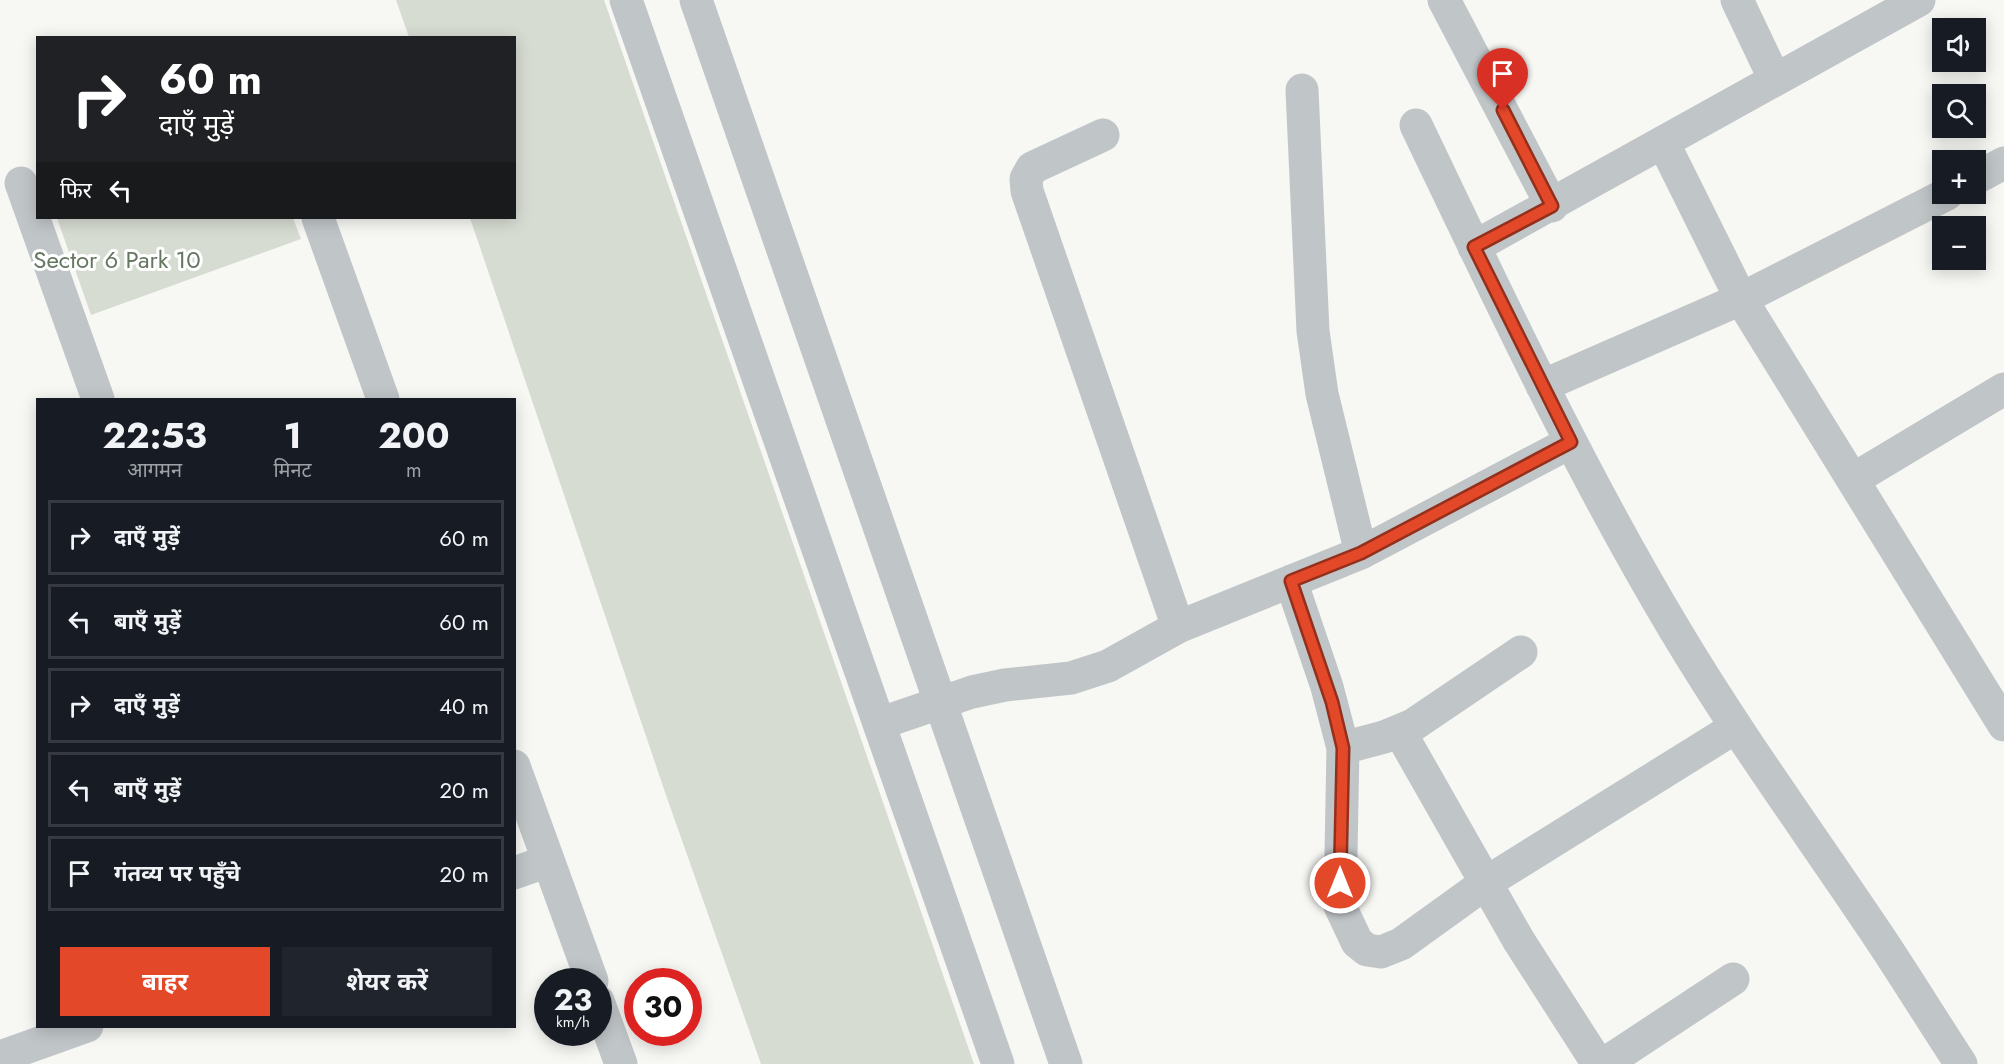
<!DOCTYPE html>
<html lang="hi">
<meta charset="utf-8">
<style>
:root{--surface:#171b24;--page:#20242c;--text:#f1f3f6;--muted:#9ea1a6;--line:#363941;--accent:#e34829}
body{margin:0;font-family:Jost,"Noto Sans Devanagari",sans-serif;background:var(--page);color:var(--text);height:100vh;display:flex;flex-direction:column;font-size:22px;white-space:nowrap}
*{box-sizing:border-box;margin:0}
p{font-size:20px;color:var(--muted)}
.icon{flex:none;width:33px;height:33px;fill:none;stroke:currentColor;stroke-width:2;stroke-linecap:round;stroke-linejoin:round}
.map{position:relative;flex:1;overflow:hidden}
.side{position:absolute;left:36px;top:398px;width:480px;height:630px;display:flex;flex-direction:column;background:var(--surface);border-radius:0px;box-shadow:0 3px 15px #0003}
.side>*{flex:none}
.guide{position:absolute;left:36px;top:36px;width:480px;height:183px;border-radius:0px;box-shadow:0 3px 15px #0003;background:#202124;color:#fff;overflow:hidden}
.tools{position:absolute;left:1932px;top:18px;display:grid;gap:12px}
.tools a{display:grid;place-items:center;width:54px;height:54px;border-radius:0px;background:var(--surface);box-shadow:0 3px 15px #0003;font-size:30px}
.speed{position:absolute;left:534px;top:968px;display:flex;gap:12px;font-size:30px;font-weight:700;text-align:center}
.speed>*{display:grid;place-content:center;width:78px;height:78px;border-radius:50%;background:var(--surface);box-shadow:0 3px 15px #0003;line-height:1}
.speed small{font-size:15px;font-weight:400}
.speed .limit{border:9px solid #d22;background:#fff;color:#111}
.pin{position:absolute;display:grid;place-items:center;width:51px;height:51px;color:#fff;margin:-62px -26px;border-radius:50% 50% 50% 0;rotate:-45deg;box-shadow:0 0 6px #0007}
.pin .icon{rotate:45deg}
.me{position:absolute;width:66px;margin:-33px;rotate:0deg;stroke-linejoin:round;filter:drop-shadow(0 0 4px #0008)}
.turn{display:flex;align-items:center;gap:21px;height:126px;padding:0 24px;font-size:27px}
.turn .icon{width:78px;height:78px;stroke-width:2.5}
.turn b{display:block;font-size:42px;line-height:51px}
.then{display:flex;align-items:center;height:57px;padding:0 24px;background:#0003;gap:12px;font-size:22px}
.eta{display:flex;justify-content:space-evenly;align-items:center;height:102px;text-align:center}
.eta b{font-size:36px;font-weight:700;line-height:42px}
.action{display:flex;gap:12px;margin-top:auto;padding:12px 24px}
.action a{flex:1;height:69px;border-radius:0px;background:var(--accent);color:#fff;font-size:24px;font-weight:700;line-height:69px;text-align:center}
.action a+a{background:var(--page);color:var(--text)}
ul{padding:0;list-style:none}
li{display:flex;align-items:center;gap:18px;height:75px;margin:0 12px 9px;padding:0 12px;border:3px solid var(--line);border-radius:0px}
li div{flex:1}
li b{display:block;font-size:22px}
li em{font-style:normal}
.map>svg:first-child{display:block}
</style>
<div class="map">
<svg width="2004" height="1064" viewBox="0 0 2004 1064">
<rect width="100%" height="100%" fill="#f7f7f4"/>
<path fill="#d7dcd3" d="M396 0H604L974 1064H761L667 798 470 218H514V38L409 37Z
M57 218H293L301 239 91 315Z"/>
<g fill="none" stroke-linecap="round" stroke-linejoin="round">
<path stroke="#c0c5c8" stroke-width="33" d="M1444 0 1552 206
M1737 0 1775 80
M1302 90 1313 331 1322 394 1361 553
M1416 125C1498 296 1578 468 1675 630 1737 734 1808 831 1875 931 1904 974 1932 1020 1961 1064
M1103 135 1032 168 1026 179 1027 191 1178 627
M1663 142 1741 299 2004 725
M1976 178 2004 163
M21 183 98 399
M318 218 383 399
M1474 247 1919 0
M1542 386 1741 299 1947 194
M1854 479 2004 389
M1291 581 1327 687 1343 748 1340 906 1357 942 1367 950 1381 952 1401 944 1487 882 1736 727
M881 723 972 692 1005 685 1071 678 1108 666 1178 627 1361 553 1571 442
M1400 732 1519 941 1598 1064
M1343 748 1384 737 1413 725 1521 652
M514 766 592 981
M514 873 548 861
M598 1001 621 1064
M0 1057 87 1026
M1604 1064 1733 979"/>
<path stroke="#c0c5c8" stroke-width="33" d="M626 0 998 1064
M696 0 1066 1064"/>
</g>
<g fill="none" stroke-linecap="round" stroke-linejoin="round">
<g stroke="#942f1b" stroke-width="15">
<path id="route" d="M1340 883 1343 748 1332 702 1291 581 1361 553 1571 442 1474 247 1552 206 1503 110"/>
</g>
<use href="#route" stroke="#e34829" stroke-width="10"/>
</g>
<g text-anchor="middle" dominant-baseline="central" stroke-width="6" stroke-linejoin="round" paint-order="stroke">
<g font-size="24" fill="#667761" stroke="#fff">
<text x="117" y="259">Sector 6 Park 10</text>
</g>
</g>
</svg>
<div class="tools">
<a><svg class="icon" aria-label="sound" viewBox="0 0 24 24"><path d="M4 9h4l5-4v14l-5-4H4zM17 9q2 3 0 6"/></svg></a>
<a><svg class="icon" aria-label="search" viewBox="0 0 24 24"><circle cx="10" cy="10" r="6"/><path d="M15 15l6 6"/></svg></a>
<a>+</a>
<a>−</a>
</div>
<div class="speed"><div>23<small>km/h</small></div><div class="limit">30</div></div>
<div class="pin" style="left:1503px;top:110px;background:#d93025"><svg class="icon" aria-label="arrive" viewBox="0 0 24 24"><path d="M6 21V4h12l-3 4 3 4H6"/></svg></div>
<svg class="me" style="left:1340px;top:883px" viewBox="-20 -20 40 40"><circle r="17" fill="#e34829" stroke="#fff" stroke-width="3"/><path d="M0-11L8 9 0 5-8 9z" fill="#fff"/></svg>
<div class="guide">
<div class="turn"><svg class="icon" aria-label="right" viewBox="0 0 24 24"><path d="M7 20v-9h11M14 6l5 5-5 5"/></svg><div><b>60 m</b>दाएँ मुड़ें</div></div>
<div class="then">फिर<svg class="icon" aria-label="left" viewBox="0 0 24 24"><path d="M17 20v-9H6M10 6l-5 5 5 5"/></svg></div>
</div>
<section class="side">
<div class="eta">
<div><b>22:53</b><p>आगमन</p></div>
<div><b>1</b><p>मिनट</p></div>
<div><b>200</b><p>m</p></div>
</div>
<ul>
<li><svg class="icon" aria-label="right" viewBox="0 0 24 24"><path d="M7 20v-9h11M14 6l5 5-5 5"/></svg><div><b>दाएँ मुड़ें</b></div><em>60 m</em></li>
<li><svg class="icon" aria-label="left" viewBox="0 0 24 24"><path d="M17 20v-9H6M10 6l-5 5 5 5"/></svg><div><b>बाएँ मुड़ें</b></div><em>60 m</em></li>
<li><svg class="icon" aria-label="right" viewBox="0 0 24 24"><path d="M7 20v-9h11M14 6l5 5-5 5"/></svg><div><b>दाएँ मुड़ें</b></div><em>40 m</em></li>
<li><svg class="icon" aria-label="left" viewBox="0 0 24 24"><path d="M17 20v-9H6M10 6l-5 5 5 5"/></svg><div><b>बाएँ मुड़ें</b></div><em>20 m</em></li>
<li><svg class="icon" aria-label="arrive" viewBox="0 0 24 24"><path d="M6 21V4h12l-3 4 3 4H6"/></svg><div><b>गंतव्य पर पहुँचे</b></div><em>20 m</em></li>
</ul>
<div class="action"><a>बाहर</a><a>शेयर करें</a></div>
</section>
</div>
